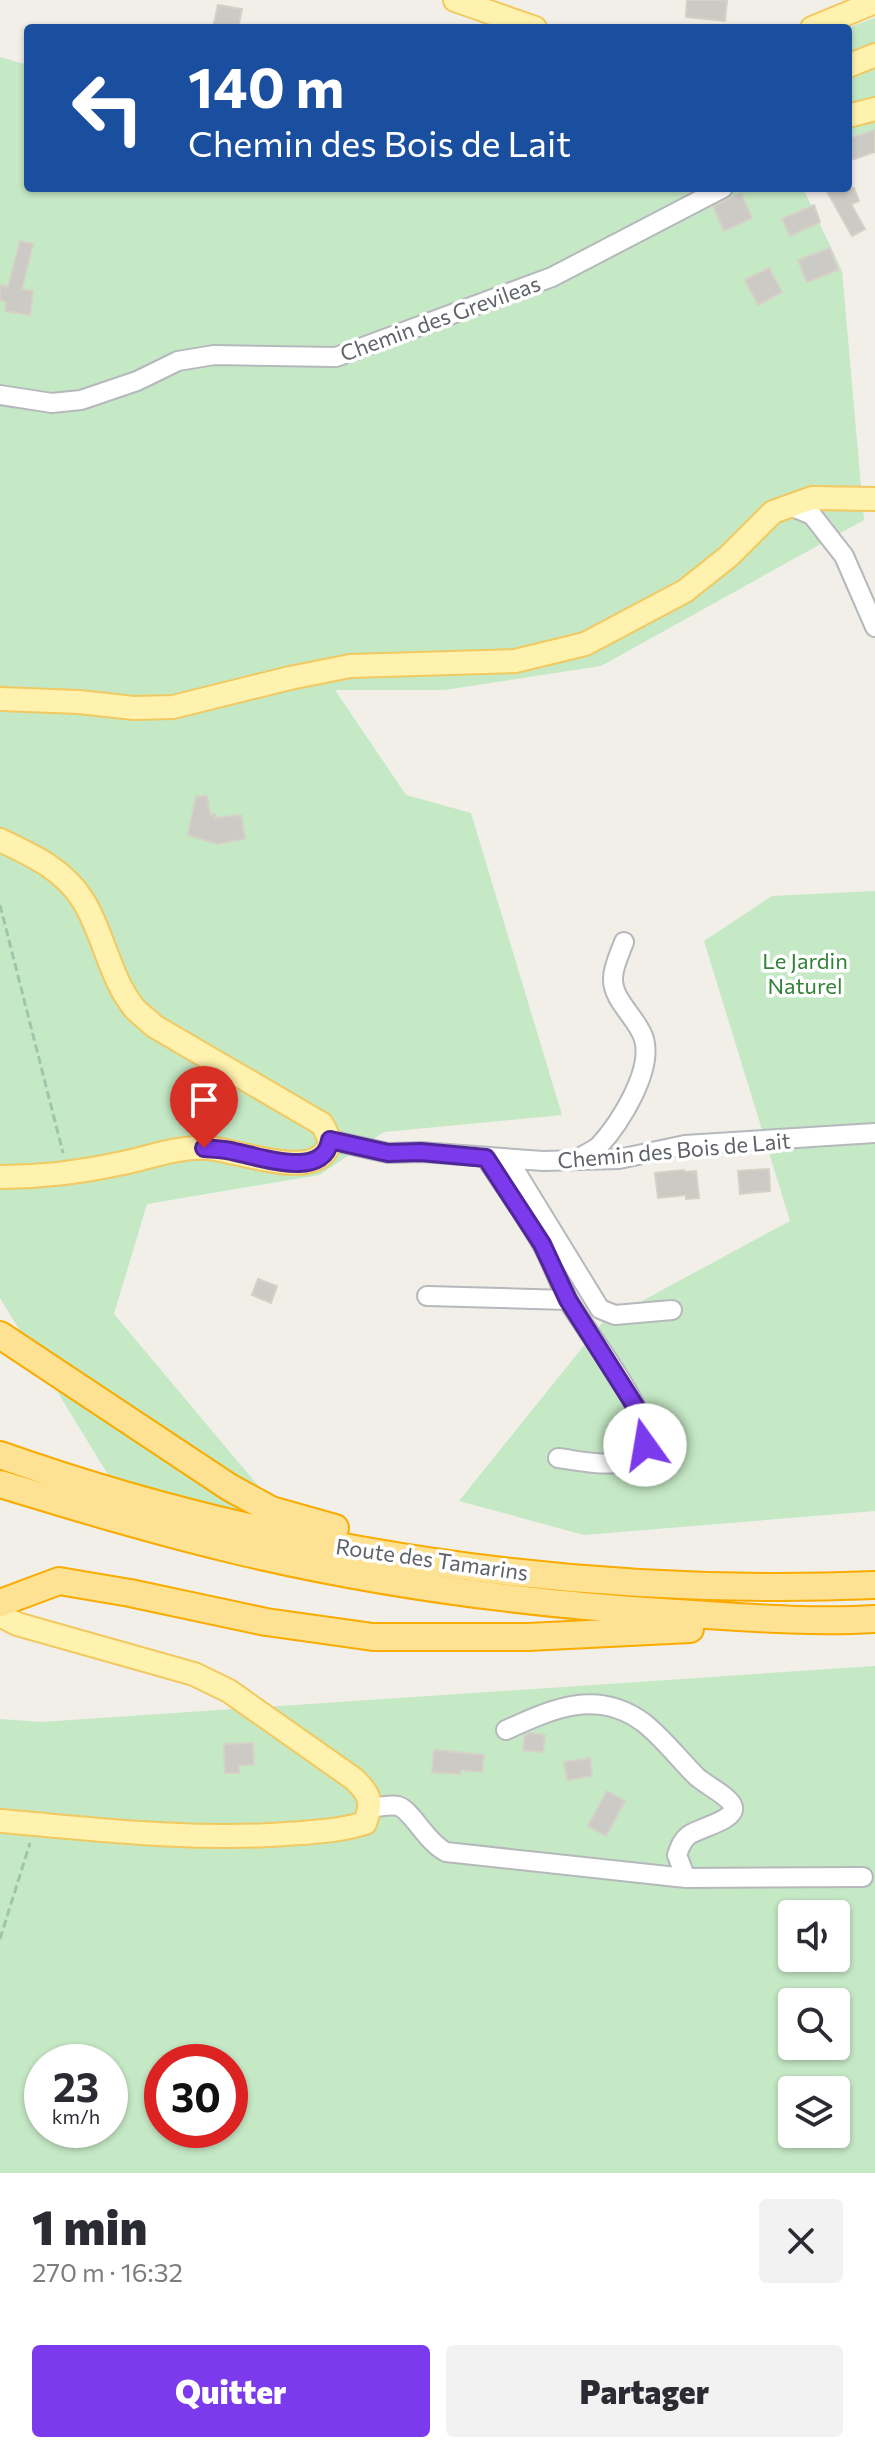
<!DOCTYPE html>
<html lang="fr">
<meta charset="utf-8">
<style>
:root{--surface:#fff;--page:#f2f2f3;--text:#2b2b33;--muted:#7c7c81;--accent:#7c3aed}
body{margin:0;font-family:Commissioner,sans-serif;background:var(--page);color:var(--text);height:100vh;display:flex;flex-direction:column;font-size:30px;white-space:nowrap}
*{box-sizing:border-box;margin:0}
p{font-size:26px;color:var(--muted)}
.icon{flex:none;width:44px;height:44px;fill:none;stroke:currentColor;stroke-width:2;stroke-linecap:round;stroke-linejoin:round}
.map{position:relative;height:2173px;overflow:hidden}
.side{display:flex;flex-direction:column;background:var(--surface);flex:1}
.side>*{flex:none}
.hud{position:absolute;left:24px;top:24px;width:828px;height:168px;border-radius:8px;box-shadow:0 2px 6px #0004;background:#1a4fa0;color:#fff;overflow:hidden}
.fabs{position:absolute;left:778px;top:1900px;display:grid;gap:16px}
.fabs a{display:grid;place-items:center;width:72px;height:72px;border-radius:8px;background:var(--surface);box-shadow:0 2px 6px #0004;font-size:40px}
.speed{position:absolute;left:24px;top:2044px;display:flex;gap:16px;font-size:40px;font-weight:700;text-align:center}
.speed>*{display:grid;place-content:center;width:104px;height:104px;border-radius:50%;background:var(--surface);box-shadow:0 2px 6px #0004;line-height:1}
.speed small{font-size:20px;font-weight:400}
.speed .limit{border:12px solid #d22;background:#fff;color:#111}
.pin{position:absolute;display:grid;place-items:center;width:68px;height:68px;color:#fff;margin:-82px -34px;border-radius:50% 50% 50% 0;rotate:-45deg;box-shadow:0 0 8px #0007}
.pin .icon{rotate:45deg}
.me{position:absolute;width:88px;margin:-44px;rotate:347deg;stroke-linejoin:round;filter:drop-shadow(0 0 6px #0008)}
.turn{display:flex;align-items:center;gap:28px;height:168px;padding:0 32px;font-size:36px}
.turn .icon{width:104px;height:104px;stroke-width:2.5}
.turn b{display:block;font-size:56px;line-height:68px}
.round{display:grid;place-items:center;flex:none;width:84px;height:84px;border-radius:8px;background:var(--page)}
.headline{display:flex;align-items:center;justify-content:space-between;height:136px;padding:0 32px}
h1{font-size:48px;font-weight:800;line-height:60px}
.primary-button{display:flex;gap:16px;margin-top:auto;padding:16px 32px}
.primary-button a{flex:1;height:92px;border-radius:8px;background:var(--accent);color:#fff;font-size:32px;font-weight:800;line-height:92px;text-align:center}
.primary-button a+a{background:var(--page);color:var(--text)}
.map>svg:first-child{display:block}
</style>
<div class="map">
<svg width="875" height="2173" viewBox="0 0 875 2173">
<rect width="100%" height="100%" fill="#f1efe8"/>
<path fill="#c5e8c5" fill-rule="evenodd" d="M875 18V137L848 145 847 28Z
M0 57 28 65V188H803L842 271 864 520 601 666 444 690H335L406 795 471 813 562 1115 384 1132 319 1175 147 1204 114 1314 276 1507 148 1540 0 1298Z
M875 891V1511L584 1535 459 1501 603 1322 790 1221 704 941 772 896Z
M875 1666V2173H0V1719L41 1722ZM792 1914H836V1958H792ZM792 2002H836V2046H792ZM42 2062H110V2130H42ZM162 2062H230V2130H162ZM792 2090H836V2134H792Z"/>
<path fill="#cccac5" stroke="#d6d1c6" stroke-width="2" d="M687 0H727L725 21 686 17Z
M218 5 242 9 238 28H213Z
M875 130V152L848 161V139Z
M825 188H854L859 201 851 204 865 229 852 236Z
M741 193 752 218 724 231 713 206Z
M814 205 820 222 790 236 782 219Z
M20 241 33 244 22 289 33 291 30 315 5 311 6 302 0 300V285L8 287Z
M830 248 838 270 807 282 798 260Z
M769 268 782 292 758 305 745 280Z
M207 796 210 815 215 814V818L241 815 245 839 217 844 188 835 196 797Z
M769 1169 770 1191 740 1194 738 1171Z
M684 1170V1172L696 1171 699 1198 686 1199V1195L658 1198 655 1173Z
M258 1279 277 1286 271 1303 252 1295Z
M529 1733 545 1735 543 1752 523 1750 525 1735Z
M253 1743 254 1765H239V1773H225L224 1744Z
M434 1750 484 1755 482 1772 461 1770 460 1774 432 1772Z
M590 1758 592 1776 567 1780 564 1762Z
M607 1791 625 1801 606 1836 588 1826Z"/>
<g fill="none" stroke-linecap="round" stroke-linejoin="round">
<g stroke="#b5b8bc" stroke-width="22">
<path id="minor" d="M0 395 52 403 81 400 137 381 178 361 214 355 336 357 552 277 723 188
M790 506 812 515 844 556 875 627
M330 1140 388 1153 421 1152 543 1161 619 1159 685 1145 875 1133
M486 1158C505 1187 526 1216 543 1246 553 1264 559 1284 569 1302 583 1327 658 1421 644 1446 629 1474 584 1461 558 1458
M508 1159 600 1309 615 1315 672 1310
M577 1159C584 1155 593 1151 599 1146 620 1123 653 1071 644 1039 638 1018 612 1001 613 978 613 967 620 953 624 942
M427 1296 568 1300
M506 1730C552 1709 597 1688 644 1723 663 1738 679 1759 696 1776 704 1784 731 1797 733 1807 736 1820 699 1828 689 1835 682 1840 680 1847 677 1855L686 1878
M371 1808C379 1807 390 1804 398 1806 412 1810 425 1841 446 1852L686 1878 863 1877"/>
</g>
<g stroke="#f2c960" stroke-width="26">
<path id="major" d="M455 0 535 28
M812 28 875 2
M848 66 875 55
M848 116 875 109
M0 699 79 702 134 708 173 707 290 678 350 666 515 661 585 644 685 591 729 556 773 512 812 498 875 499
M0 840C32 855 65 870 84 902 104 935 110 979 135 1009 141 1015 148 1020 154 1026L322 1124 330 1140C323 1185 237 1150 208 1148 179 1146 151 1157 123 1163 83 1172 41 1177 0 1177
M0 1615 17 1624 194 1674 229 1691 354 1779C370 1794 373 1802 365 1823 339 1831 314 1832 287 1834 191 1841 95 1829 0 1821"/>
</g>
<g stroke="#f9ab00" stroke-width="30">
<path id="highway" d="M0 1335 229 1487 271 1510 335 1528
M0 1455C280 1554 579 1597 875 1585
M0 1484C79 1508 158 1532 239 1551 382 1585 529 1604 676 1613 741 1617 809 1623 875 1619
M0 1603 59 1581 130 1593 266 1622 373 1637H528L690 1629"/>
</g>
<path stroke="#9cc7a9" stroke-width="3" stroke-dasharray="8 4" stroke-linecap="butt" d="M0 905 63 1153
M0 1939 30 1843"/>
<use href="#minor" stroke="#fff" stroke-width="18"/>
<use href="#major" stroke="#fff2af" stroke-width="22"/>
<use href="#highway" stroke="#fde293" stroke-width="26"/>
</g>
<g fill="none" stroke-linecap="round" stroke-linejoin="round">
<g stroke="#51269a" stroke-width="20">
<path id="route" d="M204 1148C214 1149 225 1149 235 1152 261 1157 324 1180 330 1140L388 1153 421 1152 486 1158 542 1244 568 1300 637 1409 647 1433 645 1445"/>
</g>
<use href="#route" stroke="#7c3aed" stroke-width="14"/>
</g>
<g text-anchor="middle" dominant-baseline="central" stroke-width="7" stroke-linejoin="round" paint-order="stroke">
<g font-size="22" fill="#5f6368" stroke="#fff">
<text transform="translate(440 318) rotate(-20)">Chemin des Grevileas</text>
<text transform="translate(674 1150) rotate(-5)">Chemin des Bois de Lait</text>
<text transform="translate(432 1559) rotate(8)">Route des Tamarins</text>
</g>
<g font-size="22" fill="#348238" stroke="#fff">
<text x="805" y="960">Le Jardin<tspan x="805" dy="25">Naturel</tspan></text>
</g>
</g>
</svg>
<div class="fabs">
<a><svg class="icon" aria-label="sound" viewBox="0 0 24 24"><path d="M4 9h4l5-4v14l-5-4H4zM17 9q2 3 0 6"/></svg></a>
<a><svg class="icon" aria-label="search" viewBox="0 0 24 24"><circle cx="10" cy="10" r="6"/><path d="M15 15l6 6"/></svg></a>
<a><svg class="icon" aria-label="layers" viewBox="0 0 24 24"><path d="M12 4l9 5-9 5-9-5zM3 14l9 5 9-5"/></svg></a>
</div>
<div class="speed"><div>23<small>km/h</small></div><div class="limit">30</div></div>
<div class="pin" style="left:204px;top:1148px;background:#d93025"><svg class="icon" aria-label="arrive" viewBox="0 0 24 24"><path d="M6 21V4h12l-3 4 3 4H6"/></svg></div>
<svg class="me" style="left:645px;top:1445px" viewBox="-20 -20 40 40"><circle r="19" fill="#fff"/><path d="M0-13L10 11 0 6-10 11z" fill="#7c3aed"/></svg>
<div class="hud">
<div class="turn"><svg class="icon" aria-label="left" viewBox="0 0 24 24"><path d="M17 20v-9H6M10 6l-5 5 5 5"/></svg><div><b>140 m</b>Chemin des Bois de Lait</div></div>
</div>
</div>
<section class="side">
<div class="headline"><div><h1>1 min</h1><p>270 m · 16:32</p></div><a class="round"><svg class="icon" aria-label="close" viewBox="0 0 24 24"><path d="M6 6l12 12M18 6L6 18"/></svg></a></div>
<div class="primary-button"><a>Quitter</a><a>Partager</a></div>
</section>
